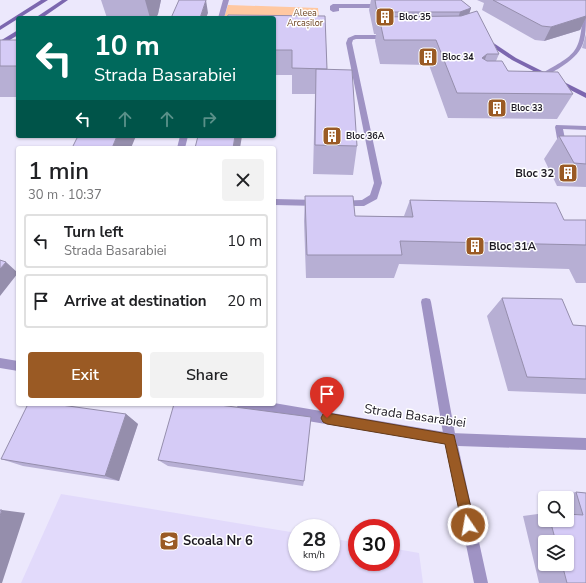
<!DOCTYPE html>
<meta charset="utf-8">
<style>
:root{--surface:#fff;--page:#f2f2f2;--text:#202124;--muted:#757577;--line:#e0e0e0;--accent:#9a5a24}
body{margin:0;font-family:"Nunito Sans",sans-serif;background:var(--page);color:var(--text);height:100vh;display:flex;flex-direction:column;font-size:15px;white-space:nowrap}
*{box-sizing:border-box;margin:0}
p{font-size:13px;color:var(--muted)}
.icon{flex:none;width:22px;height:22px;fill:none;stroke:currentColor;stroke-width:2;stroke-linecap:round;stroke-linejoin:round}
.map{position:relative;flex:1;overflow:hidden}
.drawer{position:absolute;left:16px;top:146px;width:260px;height:260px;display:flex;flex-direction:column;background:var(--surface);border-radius:4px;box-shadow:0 1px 3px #0004}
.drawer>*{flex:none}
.guide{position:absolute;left:16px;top:16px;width:260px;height:122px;border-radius:4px;box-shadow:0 1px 3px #0004;background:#00695c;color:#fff;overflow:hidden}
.fabs{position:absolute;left:538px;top:491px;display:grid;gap:8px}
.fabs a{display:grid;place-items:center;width:36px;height:36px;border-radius:4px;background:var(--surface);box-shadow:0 1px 3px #0004;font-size:20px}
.speed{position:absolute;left:288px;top:519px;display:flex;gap:8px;font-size:20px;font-weight:700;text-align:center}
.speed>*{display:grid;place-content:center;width:52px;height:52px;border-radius:50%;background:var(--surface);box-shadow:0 1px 3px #0004;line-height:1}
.speed small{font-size:10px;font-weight:400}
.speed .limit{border:6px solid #d22;background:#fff;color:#111}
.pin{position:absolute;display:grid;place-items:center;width:34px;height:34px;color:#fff;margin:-41px -17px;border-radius:50% 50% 50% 0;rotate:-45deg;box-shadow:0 0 4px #0007}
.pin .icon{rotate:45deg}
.me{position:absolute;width:44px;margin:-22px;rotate:348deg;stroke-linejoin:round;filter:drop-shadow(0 0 3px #0008)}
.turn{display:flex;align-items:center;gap:14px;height:84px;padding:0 12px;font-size:18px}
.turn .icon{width:52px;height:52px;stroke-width:2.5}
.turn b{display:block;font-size:28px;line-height:34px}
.lanes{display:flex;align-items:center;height:38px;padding:0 12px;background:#0003;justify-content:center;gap:20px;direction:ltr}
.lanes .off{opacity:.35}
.round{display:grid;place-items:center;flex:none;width:42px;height:42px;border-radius:4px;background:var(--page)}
.head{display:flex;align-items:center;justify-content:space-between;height:68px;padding:0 12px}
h1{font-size:24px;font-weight:600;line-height:30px}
.action{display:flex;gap:8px;margin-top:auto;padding:8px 12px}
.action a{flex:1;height:46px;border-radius:4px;background:var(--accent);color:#fff;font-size:16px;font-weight:600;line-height:46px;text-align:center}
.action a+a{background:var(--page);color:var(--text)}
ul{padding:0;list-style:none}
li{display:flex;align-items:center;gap:12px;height:54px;margin:0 8px 6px;padding:0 4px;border:2px solid var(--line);border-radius:4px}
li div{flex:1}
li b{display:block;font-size:15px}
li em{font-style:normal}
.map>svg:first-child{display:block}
</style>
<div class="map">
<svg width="586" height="583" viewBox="0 0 586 583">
<rect width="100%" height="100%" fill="#ece8fc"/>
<path fill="#e2dafb" d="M61 494 297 533V562H331V538L357 543V562H391V548L419 553 423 583H21Z"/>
<path fill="#ffc8a1" d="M228 5 318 8 320 30 274 18H224Z"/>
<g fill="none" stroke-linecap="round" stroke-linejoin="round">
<path fill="#9f93c4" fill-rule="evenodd" d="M223 0H229L224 18H218Z
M355 35H388L391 37 388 39H356L353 40 352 43 382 183 377 199 364 206H340L336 203 337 201 362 200 370 195 374 183 346 43 348 38Z
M180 136H188L185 148H177Z
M274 199 318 200 322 203 318 206 274 205Z
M426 298 430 299 431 302 456 439 454 443 450 445 446 443 444 439 421 302 422 299Z"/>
<path fill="#9f93c4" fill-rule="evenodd" d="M333 4H382L385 6 382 8H339V11L333 12 330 10V6Z
M556 125 586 126V130L563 129 566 144 562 146 558 144 555 127Z"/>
<path fill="#9f93c4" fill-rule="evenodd" d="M586 9C586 43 586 51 558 69 552 72 547 77 541 76V74C577 53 580 54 583 11Z
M0 358 18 361V371L0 368Z
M274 403 450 433 586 438V450L458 446 488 583H474L445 444 242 410 238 408 236 404Z"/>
<path fill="#7c67af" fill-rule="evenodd" d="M41 0H48L0 30V26Z
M62 0H68L42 18H35Z
M18 30V35L0 46V41Z
M482 38H486L516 58 586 93V98L512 60 482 40Z"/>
</g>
<path fill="#b7afd4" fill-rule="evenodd" d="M101 0H161L158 14 156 18H107Z
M371 0H461L471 8 469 14 499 54 496 61 508 71 573 94 557 119 448 118 429 65 380 64 375 41 376 34H374L369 10Z
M477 0H586V18L580 30 544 41 535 40 482 10 484 3Z
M325 16 327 70 357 146 353 175 313 174 315 94H292V75H274V18Z
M586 34V49L582 48Z
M0 40H18V97H0Z
M559 136H586V187L557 186 544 159Z
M305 196 355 216H404L410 200 564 220H586V283H576L569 269 399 264 394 278H306L304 221Z
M502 298 573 325 586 326V394L508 391 487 316Z
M126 414 138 424 119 481 23 466 1 459Z
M158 460 304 481 303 486 168 466Z
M576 492 586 493V583H539L523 516 545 513V520H567V498H549V497ZM545 542H567V564H545Z"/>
<path fill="#958eac" d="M145 0H161L158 14 156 18H150Z
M206 0 208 13 206 18H200Z
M471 8 464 30 453 34 460 12Z
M586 16V18L580 30 544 41 551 27Z
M487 54 477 80 482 58Z
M117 136H136L131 148H112Z
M235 136H242L240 148H233Z
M6 262 18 273 0 296V269Z
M126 414 138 424 119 481 105 476Z
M2 510 25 513 2 583H0V516Z"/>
<path fill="#d5cbf6" stroke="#958eac" d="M179 0H206L200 18H171Z
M375 0H461L471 8 460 12H377Z
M493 0H586V16L551 27 542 26Z
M477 11 499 54H487L482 58 487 61H502L508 71 558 72 573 94 457 93 436 40H384L379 17 461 16Z
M228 15 325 16 327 69 292 68V50H274V18H227Z
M0 40H18V66H0Z
M316 69 352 70 357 146 315 145Z
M78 136H117L112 148H72Z
M198 136H235L233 148H195Z
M559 136H586V164L574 163Z
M305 196H353L355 216 413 217 410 200 556 203 564 220H586V245L400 241 402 255H307Z
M0 260 6 262 0 269Z
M502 298 562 299 573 325 586 326V379L527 377Z
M28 404H54L126 414 105 476 1 459Z
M174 404H212L311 417 304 481 158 460Z
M576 492 586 493V583H567L562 564H567V542H556L550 520H567V514L583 515Z
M0 510H2L0 516Z"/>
<path fill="#9a5a24" stroke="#643a17" d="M327 413 454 435 475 525 473 530 468 532 464 530 462 525 445 444 327 424 323 422 321 418 323 414Z"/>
<defs>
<g id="building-square" transform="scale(1)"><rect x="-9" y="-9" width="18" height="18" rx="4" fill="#9a5a24" stroke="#fff"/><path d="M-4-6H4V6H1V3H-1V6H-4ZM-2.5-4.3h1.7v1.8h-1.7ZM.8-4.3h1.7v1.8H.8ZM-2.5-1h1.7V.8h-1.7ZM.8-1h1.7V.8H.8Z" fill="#fff"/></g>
<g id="school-square" transform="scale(1)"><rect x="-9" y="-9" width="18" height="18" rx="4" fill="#9a5a24" stroke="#fff"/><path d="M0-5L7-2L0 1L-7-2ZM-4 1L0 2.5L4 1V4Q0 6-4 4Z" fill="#fff"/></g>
</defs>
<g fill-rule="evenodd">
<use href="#building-square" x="385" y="17"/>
<use href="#building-square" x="428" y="57"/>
<use href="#building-square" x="497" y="108"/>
<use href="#building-square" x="332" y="136"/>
<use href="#building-square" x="568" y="173"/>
<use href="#building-square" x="475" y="246"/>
<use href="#school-square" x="169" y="541"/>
</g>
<g text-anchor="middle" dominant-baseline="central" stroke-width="3" stroke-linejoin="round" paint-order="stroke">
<g font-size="9" fill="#6b401c" stroke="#fff">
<text x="305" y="13">Aleea<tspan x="305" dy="10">Arcașilor</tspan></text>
</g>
<g font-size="9" font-weight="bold" fill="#1d1a23" stroke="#fff" text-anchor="start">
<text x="399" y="17">Bloc 35</text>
<text x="442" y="57">Bloc 34</text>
<text x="511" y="108">Bloc 33</text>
<text x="346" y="136">Bloc 36A</text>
</g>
<g font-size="11" font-weight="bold" fill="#1d1a23" stroke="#fff" text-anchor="end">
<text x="554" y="173">Bloc 32</text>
<text x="489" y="246" text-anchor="start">Bloc 31A</text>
</g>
<g font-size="13" fill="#1d1a23" stroke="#fff">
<text transform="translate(415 416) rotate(8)">Strada Basarabiei</text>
</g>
<g font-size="13" font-weight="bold" fill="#1d1a23" stroke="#fff" text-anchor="start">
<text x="183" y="541">Scoala Nr 6</text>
</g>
</g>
</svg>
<div class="fabs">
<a><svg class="icon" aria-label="search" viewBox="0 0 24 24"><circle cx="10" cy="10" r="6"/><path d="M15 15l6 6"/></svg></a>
<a><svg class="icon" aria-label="layers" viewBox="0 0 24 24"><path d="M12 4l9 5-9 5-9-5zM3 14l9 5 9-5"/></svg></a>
</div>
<div class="speed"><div>28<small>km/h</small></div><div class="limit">30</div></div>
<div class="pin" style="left:327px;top:418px;background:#d93025"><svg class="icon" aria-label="arrive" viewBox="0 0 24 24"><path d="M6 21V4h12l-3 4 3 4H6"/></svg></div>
<svg class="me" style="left:468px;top:525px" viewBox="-20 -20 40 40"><circle r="17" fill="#9a5a24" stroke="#fff" stroke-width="3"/><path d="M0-11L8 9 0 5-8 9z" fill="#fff"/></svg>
<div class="guide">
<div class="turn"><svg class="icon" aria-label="left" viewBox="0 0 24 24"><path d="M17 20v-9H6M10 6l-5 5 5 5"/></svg><div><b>10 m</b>Strada Basarabiei</div></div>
<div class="lanes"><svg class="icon" aria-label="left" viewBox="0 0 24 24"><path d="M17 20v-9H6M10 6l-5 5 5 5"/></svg><svg class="icon off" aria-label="ahead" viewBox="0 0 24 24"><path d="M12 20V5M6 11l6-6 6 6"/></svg><svg class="icon off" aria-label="ahead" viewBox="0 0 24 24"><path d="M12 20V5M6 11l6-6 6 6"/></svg><svg class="icon off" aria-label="right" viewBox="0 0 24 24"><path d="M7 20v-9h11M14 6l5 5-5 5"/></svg></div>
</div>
<section class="drawer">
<div class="head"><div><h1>1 min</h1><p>30 m · 10:37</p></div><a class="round"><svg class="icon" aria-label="close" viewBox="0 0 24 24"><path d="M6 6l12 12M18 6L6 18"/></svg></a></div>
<ul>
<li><svg class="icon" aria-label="left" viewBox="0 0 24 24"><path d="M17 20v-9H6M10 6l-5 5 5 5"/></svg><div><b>Turn left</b><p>Strada Basarabiei</p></div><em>10 m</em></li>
<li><svg class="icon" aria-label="arrive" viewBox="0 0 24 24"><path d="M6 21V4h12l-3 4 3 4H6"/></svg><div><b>Arrive at destination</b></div><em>20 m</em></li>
</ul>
<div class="action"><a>Exit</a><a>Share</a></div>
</section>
</div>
